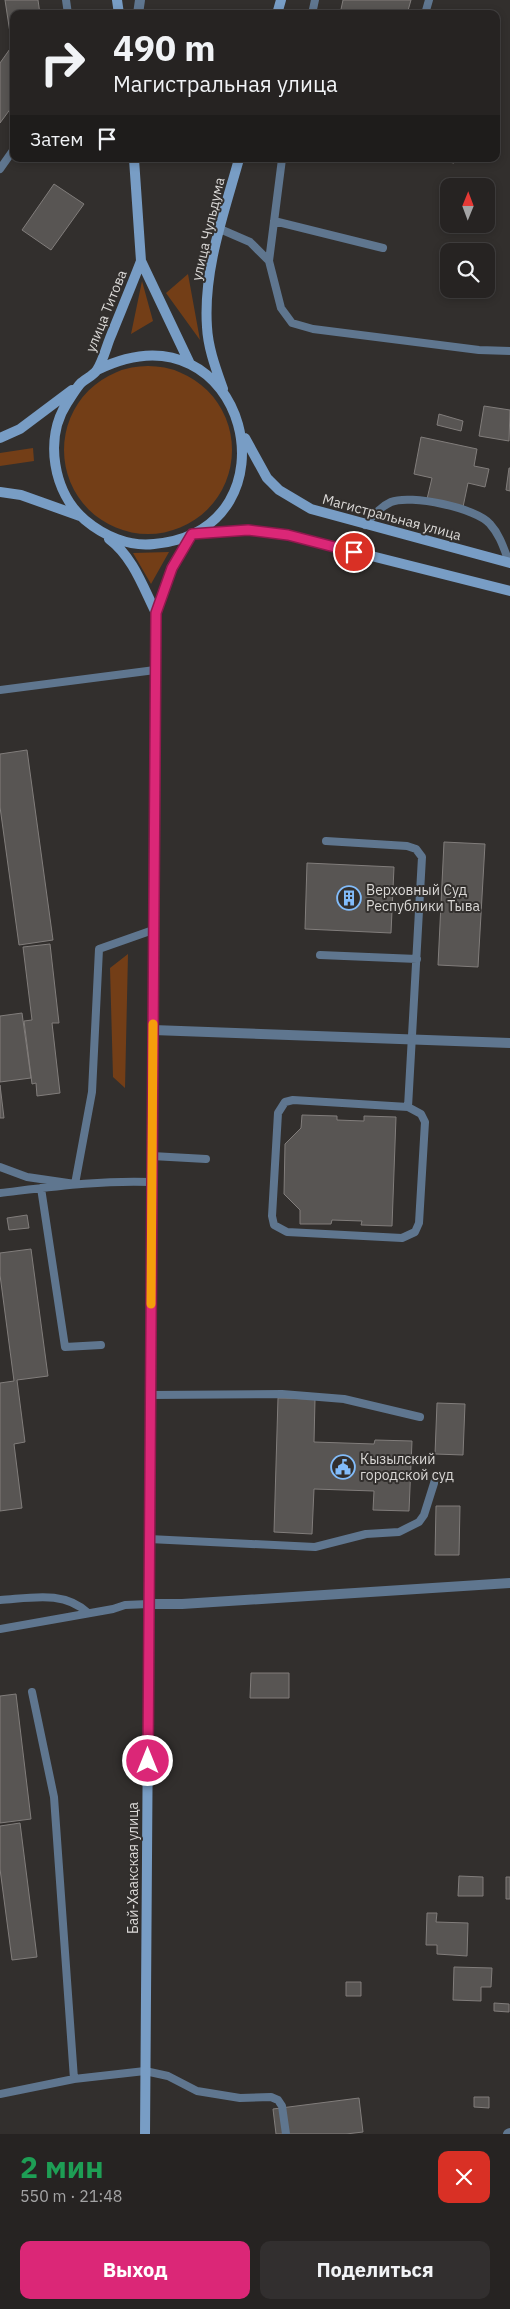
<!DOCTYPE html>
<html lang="ru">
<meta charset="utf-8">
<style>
:root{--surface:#262322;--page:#322f2f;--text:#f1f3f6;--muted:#a4a4a5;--line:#424040;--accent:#db2777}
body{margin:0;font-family:"IBM Plex Sans",sans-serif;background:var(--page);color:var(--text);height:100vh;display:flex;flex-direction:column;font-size:19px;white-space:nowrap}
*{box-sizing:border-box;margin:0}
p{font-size:16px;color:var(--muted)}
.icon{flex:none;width:28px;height:28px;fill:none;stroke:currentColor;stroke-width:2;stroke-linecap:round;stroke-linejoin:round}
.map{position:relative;height:2134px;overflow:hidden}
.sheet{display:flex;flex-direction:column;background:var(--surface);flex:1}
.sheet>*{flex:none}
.guide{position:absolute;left:10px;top:10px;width:490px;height:152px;border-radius:10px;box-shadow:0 2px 8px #0003,0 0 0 1px var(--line);background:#262322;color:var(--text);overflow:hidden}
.needle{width:32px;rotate:1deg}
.tools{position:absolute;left:440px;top:178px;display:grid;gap:10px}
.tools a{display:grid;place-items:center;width:55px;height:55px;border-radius:10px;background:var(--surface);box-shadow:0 2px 8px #0003,0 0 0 1px var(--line);font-size:25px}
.pin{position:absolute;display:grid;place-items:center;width:42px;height:42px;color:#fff;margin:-21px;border:2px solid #fff;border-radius:50%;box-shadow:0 1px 5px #0007}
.me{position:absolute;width:55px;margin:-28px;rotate:0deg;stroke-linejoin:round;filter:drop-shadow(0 0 4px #0008)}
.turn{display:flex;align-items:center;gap:18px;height:105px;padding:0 20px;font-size:22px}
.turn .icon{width:65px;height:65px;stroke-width:2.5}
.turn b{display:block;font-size:35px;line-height:42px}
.then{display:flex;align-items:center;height:48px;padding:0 20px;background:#0003;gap:10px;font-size:19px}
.round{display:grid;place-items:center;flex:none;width:52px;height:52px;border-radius:10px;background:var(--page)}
.overview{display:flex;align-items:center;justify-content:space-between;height:85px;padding:0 20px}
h1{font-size:30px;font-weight:700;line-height:38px;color:#1e9e55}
.button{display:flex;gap:10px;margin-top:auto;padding:10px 20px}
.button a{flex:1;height:58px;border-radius:10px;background:var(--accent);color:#fff;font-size:20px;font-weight:700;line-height:58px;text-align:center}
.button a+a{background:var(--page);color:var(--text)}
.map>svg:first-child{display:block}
</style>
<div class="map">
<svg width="510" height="2134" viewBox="0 0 510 2134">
<rect width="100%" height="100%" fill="#322f2d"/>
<path fill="#733e17" d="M188 274 200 340 166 293Z
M142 281 153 321 131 334Z
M64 450a84 84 0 1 1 168 0a84 84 0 1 1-168 0Z
M33 448 34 461 0 466V453Z
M169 552 151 584 133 553Z
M128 954 125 1088 113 1077 110 968Z"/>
<path fill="#585553" stroke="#817d7b" d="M5 0H38L40 14H14V104L0 123V63L12 46Z
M343 0H411L407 14H340Z
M432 159H455L454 163Z
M54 184 84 204 51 250 22 230Z
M484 406 510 410 509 441 479 436Z
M439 414 463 421 461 431 437 425Z
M421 437 477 449 474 466 489 469 485 487 468 483 463 507 427 499 432 478 414 474Z
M509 468H510V491L506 490Z
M27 750 53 940 19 945 0 807V754Z
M444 842 485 844 478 967 438 965Z
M307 863 394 867 391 933 305 929Z
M50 944 59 1023H52L60 1093 37 1096 36 1083 32 1084 24 1021 32 1020 23 947Z
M22 1013 31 1078 0 1082V1016Z
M0 1085 4 1118H0Z
M302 1115 337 1116V1120L364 1121V1116L396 1117 392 1226 361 1225 362 1221 332 1220 331 1224H300V1210L284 1194 285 1144 301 1128Z
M27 1215 29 1228 9 1230 7 1218Z
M31 1249 48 1376 17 1380 25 1442 14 1444 22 1508 0 1511V1383L14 1381 0 1275V1253Z
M278 1398 315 1399 314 1442 374 1444 375 1440 412 1441 409 1511 373 1510 374 1491 314 1489 312 1534 274 1532Z
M437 1403 465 1404 463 1455 435 1454Z
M436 1506H460L459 1555H435Z
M251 1673H289V1698H250Z
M16 1694 31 1819 0 1823V1696Z
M20 1823 37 1957 12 1960 0 1869V1826Z
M459 1876 483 1877V1896H458Z
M506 1877H510V1899H506Z
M427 1913H437L436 1922 468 1923 467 1956 437 1954V1945H426Z
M454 1967 492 1968 491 1987H481V2001L453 2000Z
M346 1982H361V1996H346Z
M494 2003 509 2004V2012L494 2011Z
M474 2097H489V2108L474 2107Z
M359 2098 363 2132 346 2134H276L273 2109Z"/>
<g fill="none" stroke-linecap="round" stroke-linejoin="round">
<path stroke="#5f768f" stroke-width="8" d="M66 0 68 14
M312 14 315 0
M425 14 429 0
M0 169 14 149
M274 221 383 248
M220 229 250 242 269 261 281 308 292 323 313 329 479 350 510 351
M269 261 282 159
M365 525C373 516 380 507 391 502 410 494 477 508 490 524 500 535 504 549 509 562
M0 690 155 670
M326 841 407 846 416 849 422 857 408 1107
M320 955 417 959
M293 1100 408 1107 421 1114 425 1122 419 1223 415 1232 402 1238 287 1232 274 1225 272 1216 278 1113 285 1102Z
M152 1156 206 1159
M0 1167 27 1177 75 1184 92 1092 99 949 153 930
M41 1188 65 1347 101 1345
M0 1193C51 1187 100 1180 152 1182
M150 1395 282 1394 344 1399 420 1417
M149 1539 315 1547 366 1534 399 1532 419 1522 424 1515 436 1477
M0 1600C31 1598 64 1590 88 1613
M0 1629 113 1609 125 1605 149 1604
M32 1692 54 1797 74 2079
M0 2094 74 2079 145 2071 168 2076 197 2091 240 2098 271 2097 278 2100 282 2106 286 2134"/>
<path stroke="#5f768f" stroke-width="10" d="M153 1030 510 1043
M149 1604H182L510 1583
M508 2134 510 2133"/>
<path stroke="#5f768f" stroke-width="10" d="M138 14 140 0"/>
<path stroke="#789dc5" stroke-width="10" d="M117 0 119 14
M277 14 281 0
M134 159 141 261 190 364
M97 370C247 296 304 531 154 544 129 547 104 536 85 520 53 493 44 438 67 403 71 397 75 390 80 384 85 379 93 376 97 370 103 361 106 348 110 338 120 313 131 287 141 261
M223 389C216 369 208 348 207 327 203 270 224 213 239 159
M0 438 20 429 72 390
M245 438 267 478 279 490 311 509 510 563
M0 492 21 495 80 516
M109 539C133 557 143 587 156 613
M145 2134 156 613 172 567 192 534 248 530 288 535 510 591"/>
</g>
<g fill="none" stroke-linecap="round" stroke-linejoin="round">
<g stroke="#8e194d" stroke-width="12">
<path id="route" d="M148 1761 156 613 172 568 192 534 248 530 288 535 354 552"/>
</g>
<use href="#route" stroke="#db2777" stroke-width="9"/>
<path stroke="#f59e0b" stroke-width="9" d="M151 1304 153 1024"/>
</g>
<defs>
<g id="building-ring" transform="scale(1.25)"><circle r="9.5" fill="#322f2d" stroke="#82bcfa" stroke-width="1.5"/><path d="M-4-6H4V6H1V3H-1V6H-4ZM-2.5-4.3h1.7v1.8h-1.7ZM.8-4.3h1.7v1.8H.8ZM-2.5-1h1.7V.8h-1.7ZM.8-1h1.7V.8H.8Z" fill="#82bcfa"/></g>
<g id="civic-ring" transform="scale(1.25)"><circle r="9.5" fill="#322f2d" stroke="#82bcfa" stroke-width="1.5"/><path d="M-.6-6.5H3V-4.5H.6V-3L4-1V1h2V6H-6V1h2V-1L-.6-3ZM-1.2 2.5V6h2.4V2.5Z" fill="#82bcfa"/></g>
</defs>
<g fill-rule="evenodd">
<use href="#building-ring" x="349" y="898"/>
<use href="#civic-ring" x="343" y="1467"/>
</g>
<g text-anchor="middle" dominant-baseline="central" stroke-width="4" stroke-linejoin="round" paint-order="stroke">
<g font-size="14" fill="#dad8d6" stroke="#322f2d">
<text transform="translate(208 229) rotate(-77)">улица Чульдума</text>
<text transform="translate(106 311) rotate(-68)">улица Титова</text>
<text transform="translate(392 517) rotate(15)">Магистральная улица</text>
<text transform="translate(133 1868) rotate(-90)">Бай-Хаакская улица</text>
</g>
<g font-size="14" fill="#dad8d6" stroke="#322f2d" text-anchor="start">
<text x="366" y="890">Верховный Суд<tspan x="366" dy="16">Республики Тыва</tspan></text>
<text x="360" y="1459">Кызылский<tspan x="360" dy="16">городской суд</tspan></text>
</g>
</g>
</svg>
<div class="tools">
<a><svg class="needle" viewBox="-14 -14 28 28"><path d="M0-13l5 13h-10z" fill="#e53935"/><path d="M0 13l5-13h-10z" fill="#a4a4a5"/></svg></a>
<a><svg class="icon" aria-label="search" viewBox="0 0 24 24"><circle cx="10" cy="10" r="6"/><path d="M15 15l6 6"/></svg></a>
</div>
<div class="pin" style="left:354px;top:552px;background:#d93025"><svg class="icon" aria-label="arrive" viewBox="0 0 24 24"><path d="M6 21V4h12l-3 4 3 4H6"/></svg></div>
<svg class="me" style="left:148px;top:1761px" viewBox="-20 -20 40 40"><circle r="17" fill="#db2777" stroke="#fff" stroke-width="3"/><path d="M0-11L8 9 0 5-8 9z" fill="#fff"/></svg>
<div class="guide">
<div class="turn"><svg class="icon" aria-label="right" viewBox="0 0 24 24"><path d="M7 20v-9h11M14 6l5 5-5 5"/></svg><div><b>490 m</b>Магистральная улица</div></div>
<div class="then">Затем<svg class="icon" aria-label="arrive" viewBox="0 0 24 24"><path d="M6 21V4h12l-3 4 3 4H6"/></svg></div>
</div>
</div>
<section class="sheet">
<div class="overview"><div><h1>2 мин</h1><p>550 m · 21:48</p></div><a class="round" style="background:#d93025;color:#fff"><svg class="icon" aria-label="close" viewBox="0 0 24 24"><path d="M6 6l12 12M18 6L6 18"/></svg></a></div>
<div class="button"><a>Выход</a><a>Поделиться</a></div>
</section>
